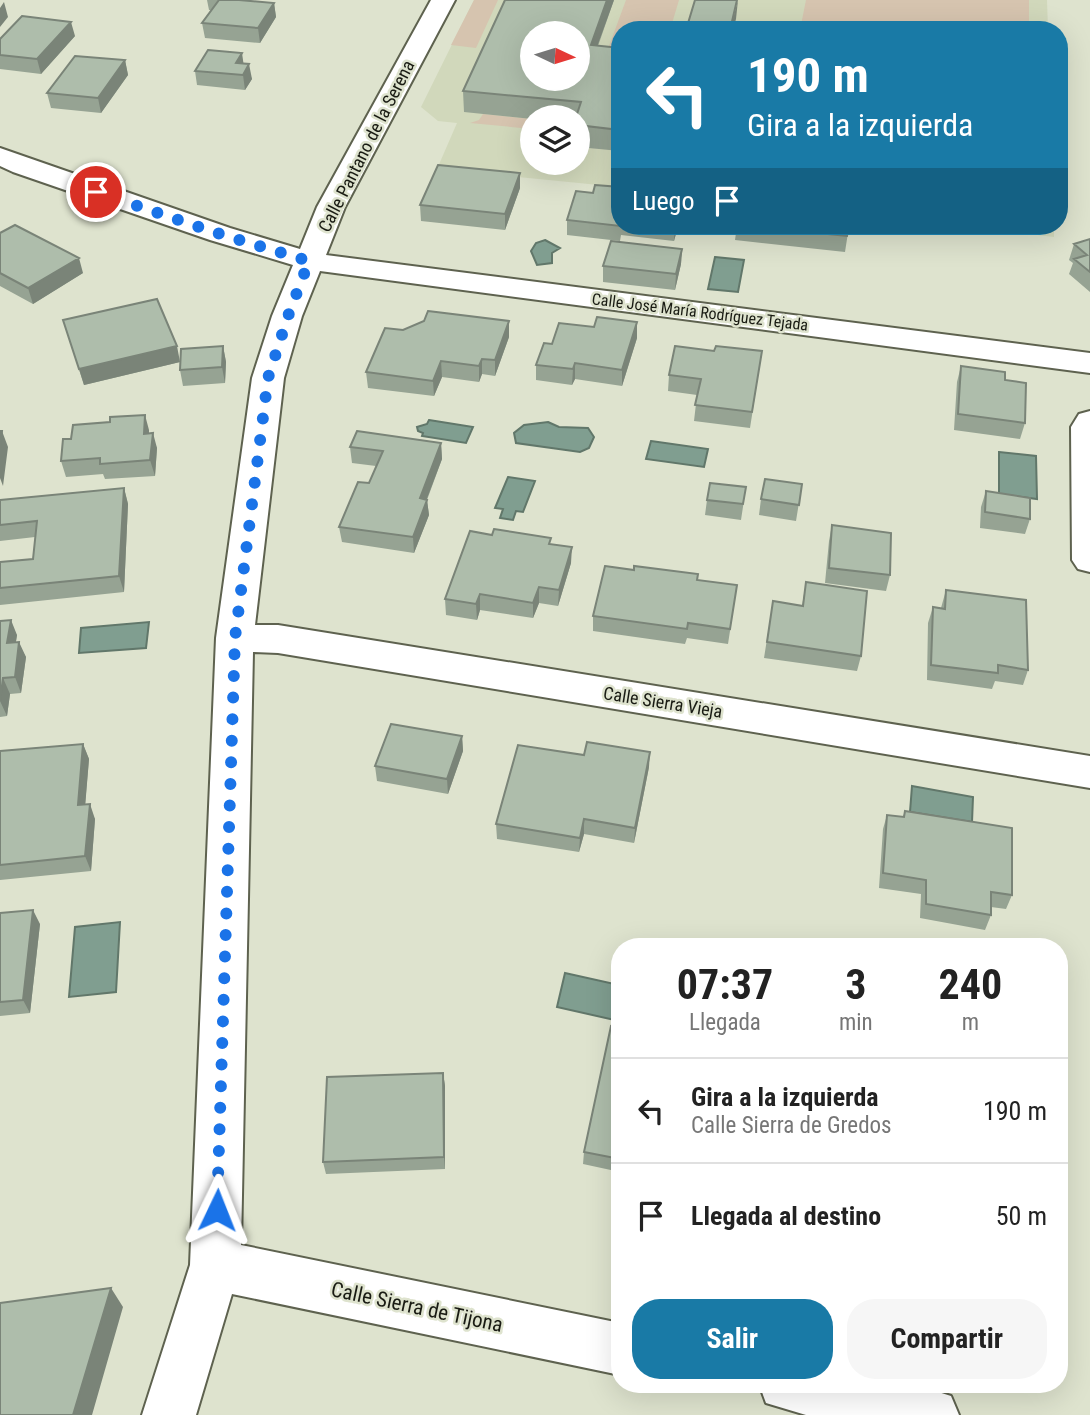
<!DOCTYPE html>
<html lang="es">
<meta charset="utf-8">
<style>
:root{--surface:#fff;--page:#f6f6f6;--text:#222;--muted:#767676;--line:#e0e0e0;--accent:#197aa6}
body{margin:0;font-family:"Roboto Condensed",sans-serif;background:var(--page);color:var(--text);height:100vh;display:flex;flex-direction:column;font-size:26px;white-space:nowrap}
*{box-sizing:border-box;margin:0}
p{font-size:23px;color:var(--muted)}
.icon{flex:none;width:38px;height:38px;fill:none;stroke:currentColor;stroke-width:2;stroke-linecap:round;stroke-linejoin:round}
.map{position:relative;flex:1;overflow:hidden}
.drawer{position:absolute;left:611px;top:938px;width:457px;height:455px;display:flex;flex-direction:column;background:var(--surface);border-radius:28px;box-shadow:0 7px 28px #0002}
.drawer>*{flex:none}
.banner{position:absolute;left:611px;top:21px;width:457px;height:214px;border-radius:28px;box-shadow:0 7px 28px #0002;background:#197aa6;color:#fff;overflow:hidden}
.needle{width:46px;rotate:94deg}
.controls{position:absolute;left:520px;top:21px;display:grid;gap:14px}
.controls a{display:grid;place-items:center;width:70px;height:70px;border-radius:50%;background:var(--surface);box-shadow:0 7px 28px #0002;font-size:35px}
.pin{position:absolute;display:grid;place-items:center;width:60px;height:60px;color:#fff;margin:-30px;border:4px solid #fff;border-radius:50%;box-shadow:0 2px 7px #0007}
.me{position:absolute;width:77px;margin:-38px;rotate:2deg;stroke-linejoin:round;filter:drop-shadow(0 0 5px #0008)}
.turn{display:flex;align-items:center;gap:24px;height:147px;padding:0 21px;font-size:32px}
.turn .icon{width:91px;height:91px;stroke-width:2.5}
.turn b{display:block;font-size:49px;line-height:60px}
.then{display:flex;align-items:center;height:66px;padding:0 21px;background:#0003;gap:14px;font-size:26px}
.eta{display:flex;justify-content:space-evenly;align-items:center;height:119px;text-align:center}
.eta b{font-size:42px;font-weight:700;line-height:49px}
.action{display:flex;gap:14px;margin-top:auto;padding:14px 21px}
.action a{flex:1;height:80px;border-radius:28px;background:var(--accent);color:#fff;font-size:28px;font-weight:700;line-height:80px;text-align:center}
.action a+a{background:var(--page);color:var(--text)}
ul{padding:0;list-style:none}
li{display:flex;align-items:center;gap:21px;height:105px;padding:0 21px;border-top:2px solid var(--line)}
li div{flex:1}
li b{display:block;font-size:26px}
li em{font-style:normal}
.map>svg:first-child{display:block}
</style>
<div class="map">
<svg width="1090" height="1415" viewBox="0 0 1090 1415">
<rect width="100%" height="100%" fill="#dee3ce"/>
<path fill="#d1d8bb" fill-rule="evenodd" d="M474 0H1047L1048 30H620L619 187 437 169 457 123 438 121 421 107ZM532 33H578V79H532ZM532 117H578V163H532Z
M960 226H1054V237Z"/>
<path fill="#d6c4af" d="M474 0H498L476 48 451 45Z
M626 0H679L670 30H620L619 66 602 65Z
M806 0H1029V30H800Z
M483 114 532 119V129L470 123 479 120Z"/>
<path fill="#809e90" stroke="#61776a" stroke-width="2" d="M545 240 560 248 552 253V263L537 265 531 251 536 243Z
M715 257 744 260 738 292 708 289Z
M429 420 473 427 466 443 422 436 423 433 418 431 417 427 427 424Z
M548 422 559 427 588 428 594 437 589 448 580 452 516 443 514 433 524 425Z
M651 441 708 449 704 467 646 459Z
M999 452 1036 456 1037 499 999 494Z
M508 477 535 481 523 512 516 511 513 520 500 518 503 509 495 508Z
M149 622 146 648 79 653 81 628Z
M912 786 973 797 972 822 910 812Z
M120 922 116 992 69 997 75 927Z
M565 973 619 985V1021L557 1007Z"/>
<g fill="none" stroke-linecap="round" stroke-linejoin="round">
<g stroke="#5e624f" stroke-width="4">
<path id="street" d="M431 0H455L345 207 326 255 1090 353V373L320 271 302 316 284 378 255 625H278L1090 756V788L278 653 253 652 241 1245 620 1323V1375L232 1294 196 1415H142L190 1265 216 638 252 378 272 316 293 265 210 240 13 172 0 166V148L230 228 300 249 317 207Z
M1090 411V572L1078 569 1072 560 1071 427 1079 414Z
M759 1384H913L951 1396 959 1415H806L766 1403Z"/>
</g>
<use href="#street" fill="#fff" fill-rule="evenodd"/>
</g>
<path fill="#96a393" d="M207 0H239L274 3 276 17 260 43 205 38 202 23 211 10H209Z
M614 0 598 46 620 48V151L578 147V117H532V119L464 112 463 91Z
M75 36 41 74 0 69V39Z
M125 60 128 75 101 113 51 108 47 93Z
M244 63 252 79 245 90 197 85 195 71Z
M520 188 505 230 421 221 420 205Z
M567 220 620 226H678L674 241 621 235 620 241 567 235Z
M737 226H849L845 252 735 240Z
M0 233 83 273 33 304 0 286Z
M1090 239V292L1069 274 1073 263 1069 260 1074 244Z
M682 249 681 264 675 290 603 282V266Z
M63 320 180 362 223 346 226 362 225 383 183 386 180 370V362L84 385Z
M594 327 637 338 622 386 575 379 572 385 536 380V365L552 344Z
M403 330 509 337 495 376 482 374 479 382 442 377 434 396 368 388 366 372Z
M714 351H762L750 428 694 421 697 395 668 391 669 375Z
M961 366 1005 380 1025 423 1020 439 954 430 957 382Z
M149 430V433L157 448 155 476 105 479 103 474 66 477 61 461Z
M441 443 442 459 427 500 429 515 414 553 342 542 339 527 369 483 376 466 352 463 350 447Z
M802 484 796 521 759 515 761 499Z
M746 487 741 520 705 515 707 500Z
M124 488 128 504 124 592 0 605V562L33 559 35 537 0 541V500Z
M986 491 1030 519 1025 534 980 528 981 507Z
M832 525 890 575 886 591 825 583 829 541Z
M551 544 571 563 558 606 539 603 533 618 480 610 477 620 446 615 445 599Z
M697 580 737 585 728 644 687 638 685 644 593 631V616Z
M806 582 861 656 857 671 764 658 773 601 802 606Z
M946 590 1028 670 1023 685 995 681 992 689 927 680 928 623 933 607 941 608Z
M0 621 17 635 16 642 26 657 21 693 10 694 7 716 0 717Z
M462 736 463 751 448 794 377 781 375 766Z
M83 744 89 759 85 805 95 819 91 871 0 880V751Z
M649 767 634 843 584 834 579 852 497 839 496 824Z
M905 811 1012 895 1006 909 991 907V915L985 930 920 918 921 894 879 888 883 829 887 815 903 817Z
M0 913 40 924 30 1013 0 1016Z
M620 1028V1172L583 1164 584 1152Z
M443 1073 445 1086V1169L326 1174 323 1162Z"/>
<path fill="#7a8478" d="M607 0H614L590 66 591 45Z
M738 0 736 19 733 30H730Z
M4 2 8 17 0 27V8Z
M274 3 276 17 260 43 258 28Z
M71 22 75 36 41 74 37 59Z
M242 53 244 67 236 63Z
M125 60 128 75 101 113 98 98Z
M249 64 252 79 245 90 243 75Z
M520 173V188L505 230V214Z
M675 226H678L674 241Z
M682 249 681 264 675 290 676 274Z
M79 258 83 273 33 304 28 288Z
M509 321V337L495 376V360Z
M637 322V338L622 386V370Z
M177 346 180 362 84 385 79 369Z
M223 346 226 362 225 383 222 367Z
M482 359V374L479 382V366Z
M441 361 442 377 434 396 433 381Z
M575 363V379L572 385 573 369Z
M145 415 149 430 148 449 144 434Z
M2 431 8 447 3 486 0 478V448Z
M153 433 157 448 155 476 150 460Z
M441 443 442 459 421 514 420 498Z
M124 488 128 504 124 592 119 576Z
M427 500 429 515 414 553 413 537Z
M572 547 571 563 558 606 559 590Z
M539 587V603L533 618V603Z
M480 594V610L477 620 476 604Z
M11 620 17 635 13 658 7 643Z
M19 642 26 657 21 693 15 677Z
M3 678 10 694 7 716 0 701Z
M462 736 463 751 448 794 447 779Z
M83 744 89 759 84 820 78 805Z
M650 752 649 767 634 843 635 828Z
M90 804 95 819 91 871 85 856Z
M584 819V834L579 852 580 838Z
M33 910 40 924 30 1013 23 1000Z
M443 1073 445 1086V1169L444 1157Z
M111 1288 123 1307 92 1415H73Z"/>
<path fill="#aebdab" stroke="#7a8478" stroke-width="2" fill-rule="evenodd" d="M219 0H239L274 3 258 28 202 23Z
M505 0H607L591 45 620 48V130L578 125V117H576L581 102 463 91ZM532 33H578V79H532Z
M695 0H737L730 30H686Z
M22 16 71 22 37 59 0 55V39Z
M208 50 242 53 236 63 249 64 243 75 195 71Z
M75 56 125 60 98 98 47 93Z
M438 165 520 173 505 214 420 205Z
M595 185 620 187V226L567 220 576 191 593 193Z
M15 225 79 258 28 288 0 273V233Z
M748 226H849L847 236Z
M1090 239V272L1074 259 1087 255 1074 244Z
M611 241 682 249 676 274 603 266Z
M157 299 177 346 79 369 63 320Z
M428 311 509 321 495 360 482 359 479 366 441 361 433 381 366 372 385 328 403 330 424 321Z
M597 317 637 322 622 370 575 363 573 369 536 365 544 343 552 344 559 323 594 327Z
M223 346 222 367 180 370 181 349Z
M675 346 714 351 716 346 762 351 752 412 695 405 701 379 669 375Z
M961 366 1005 372V380L1026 383 1025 423 958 414Z
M145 415 144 434 153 433 150 460 100 464V458L61 461 63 439H71L73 425 110 422V417Z
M0 431H2L0 448Z
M357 431 441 443 420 498 427 500 413 537 339 527 358 482 369 483 383 451 350 447Z
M765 479 802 484 799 505 761 499Z
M710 483 746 487 743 504 707 500Z
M124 488 119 576 0 588V562L33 559 37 521 0 525V500Z
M986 491 1030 498V519L985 512Z
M832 525 891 533 890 575 829 568Z
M494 529 551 538 549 544 572 547 559 590 539 587 533 603 480 594 476 604 445 599 470 531 492 535Z
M605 566 634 570V566L698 574 697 580 737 585 730 629 688 623 687 629 593 616Z
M806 582 867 591 861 656 767 642 773 601 803 606Z
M946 590 1026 600 1028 670 998 665V673L931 665 933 607 945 609Z
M11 620 7 643 19 642 15 677 3 678 0 701V621Z
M391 724 462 736 447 779 375 766Z
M587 742 650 752 635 828 584 819 580 838 496 824 518 745 584 755Z
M83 744 78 805 90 804 85 856 0 865V751Z
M905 811 1012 828V895L991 892V915L926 904V880L883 873 887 815 904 817Z
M33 910 23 1000 0 1002V913Z
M611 1026 620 1028V1159L584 1152Z
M443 1073 444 1157 323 1162 327 1077Z
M111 1288 73 1415H0V1303Z"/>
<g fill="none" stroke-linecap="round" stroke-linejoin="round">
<path stroke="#1a73e8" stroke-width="12" stroke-dasharray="0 21.6" d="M96 192 220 234 309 261 288 316 268 378 235 638 217 1210"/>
</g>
<g text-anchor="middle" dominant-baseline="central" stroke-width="5" stroke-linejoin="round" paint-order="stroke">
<g font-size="16" fill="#191b13" stroke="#dee3ce">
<text transform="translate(700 312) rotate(7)">Calle José María Rodríguez Tejada</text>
</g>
<g font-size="18" fill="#191b13" stroke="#dee3ce">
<text transform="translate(366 146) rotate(-63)">Calle Pantano de la Serena</text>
<text transform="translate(663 702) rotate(9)">Calle Sierra Vieja</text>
</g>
<g font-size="21" fill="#191b13" stroke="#dee3ce">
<text transform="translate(417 1307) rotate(12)">Calle Sierra de Tijona</text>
</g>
</g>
</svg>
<div class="controls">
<a><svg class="needle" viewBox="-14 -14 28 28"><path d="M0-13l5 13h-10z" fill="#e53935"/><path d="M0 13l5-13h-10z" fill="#767676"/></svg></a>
<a><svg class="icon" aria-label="layers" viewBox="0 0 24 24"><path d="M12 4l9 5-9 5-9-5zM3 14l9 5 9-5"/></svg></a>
</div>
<div class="pin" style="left:96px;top:192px;background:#d93025"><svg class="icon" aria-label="arrive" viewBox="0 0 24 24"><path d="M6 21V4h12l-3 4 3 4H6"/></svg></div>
<svg class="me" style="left:217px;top:1210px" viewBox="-20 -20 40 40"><path d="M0-17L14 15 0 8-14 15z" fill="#1a73e8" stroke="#fff" stroke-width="4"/></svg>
<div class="banner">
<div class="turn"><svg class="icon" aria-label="left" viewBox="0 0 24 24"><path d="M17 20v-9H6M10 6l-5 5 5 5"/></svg><div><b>190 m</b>Gira a la izquierda</div></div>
<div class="then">Luego<svg class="icon" aria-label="arrive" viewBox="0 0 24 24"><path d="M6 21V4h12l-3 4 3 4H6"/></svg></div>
</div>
<section class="drawer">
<div class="eta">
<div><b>07:37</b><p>Llegada</p></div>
<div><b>3</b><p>min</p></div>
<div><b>240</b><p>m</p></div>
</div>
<ul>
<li><svg class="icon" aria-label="left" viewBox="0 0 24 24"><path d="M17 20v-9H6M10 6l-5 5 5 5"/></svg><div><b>Gira a la izquierda</b><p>Calle Sierra de Gredos</p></div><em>190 m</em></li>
<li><svg class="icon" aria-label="arrive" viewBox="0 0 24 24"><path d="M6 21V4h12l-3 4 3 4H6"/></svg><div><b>Llegada al destino</b></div><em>50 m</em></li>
</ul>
<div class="action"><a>Salir</a><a>Compartir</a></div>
</section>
</div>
